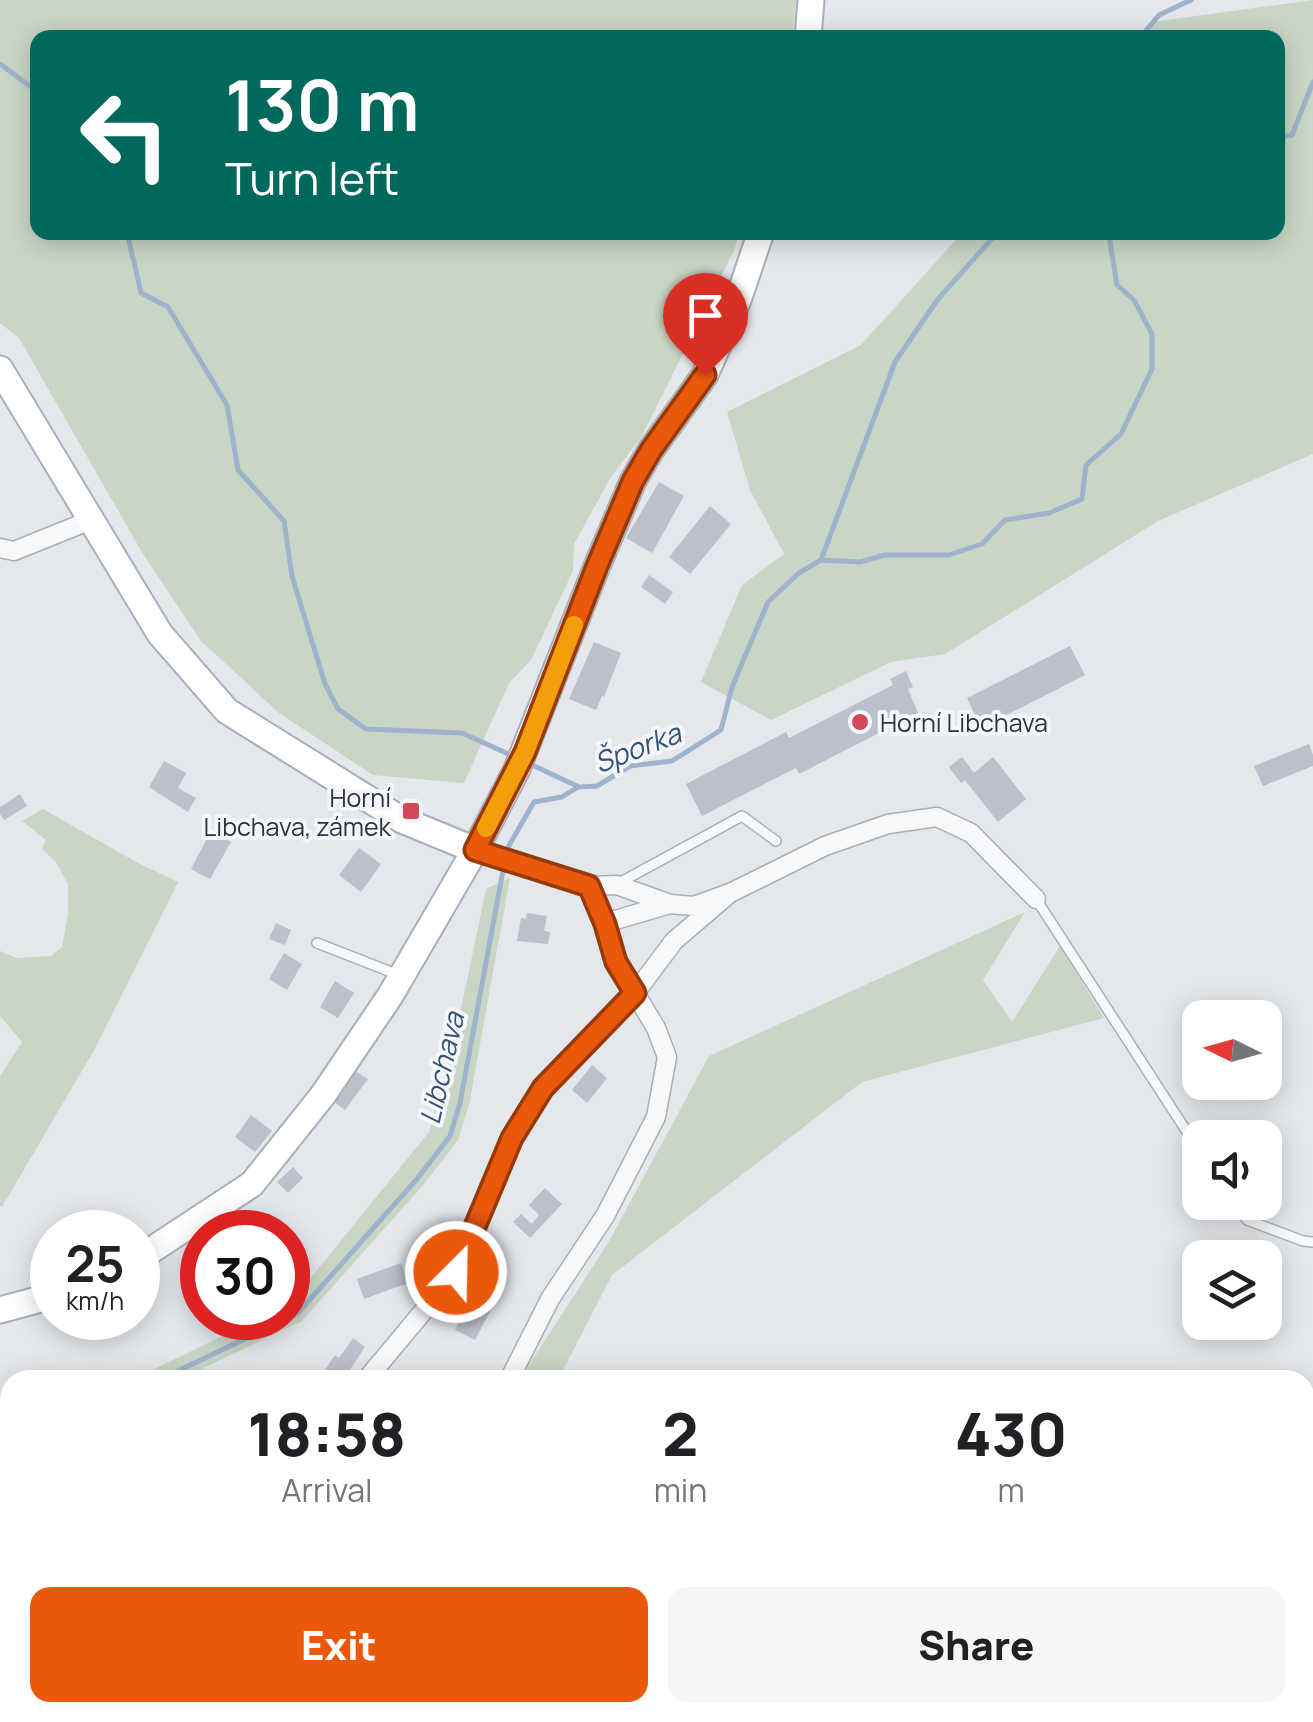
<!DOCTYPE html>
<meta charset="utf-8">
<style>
:root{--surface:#fff;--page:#f6f6f6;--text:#202124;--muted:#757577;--accent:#ea580c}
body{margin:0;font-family:Manrope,sans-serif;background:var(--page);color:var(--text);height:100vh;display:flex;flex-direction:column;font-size:38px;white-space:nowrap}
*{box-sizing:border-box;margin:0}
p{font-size:32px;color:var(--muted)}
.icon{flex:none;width:55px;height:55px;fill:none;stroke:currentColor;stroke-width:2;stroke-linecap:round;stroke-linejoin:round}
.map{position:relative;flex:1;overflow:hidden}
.details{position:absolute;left:0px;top:1370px;width:1315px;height:352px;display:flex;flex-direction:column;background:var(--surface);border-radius:30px 30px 0 0;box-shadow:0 5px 25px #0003}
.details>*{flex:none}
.banner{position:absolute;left:30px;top:30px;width:1255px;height:210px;border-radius:20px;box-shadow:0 5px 25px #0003;background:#00695c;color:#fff;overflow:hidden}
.needle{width:65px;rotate:275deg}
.fabs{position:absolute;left:1182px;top:1000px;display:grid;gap:20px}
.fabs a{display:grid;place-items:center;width:100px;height:100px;border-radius:20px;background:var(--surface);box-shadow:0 5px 25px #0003;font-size:50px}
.speed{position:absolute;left:30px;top:1210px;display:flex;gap:20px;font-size:50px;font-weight:700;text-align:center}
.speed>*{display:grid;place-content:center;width:130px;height:130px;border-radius:50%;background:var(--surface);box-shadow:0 5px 25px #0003;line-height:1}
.speed small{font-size:25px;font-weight:400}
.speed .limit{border:15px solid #d22;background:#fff;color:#111}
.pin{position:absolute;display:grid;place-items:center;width:85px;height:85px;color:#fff;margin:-102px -42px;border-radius:50% 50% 50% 0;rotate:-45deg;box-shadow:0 0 10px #0007}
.pin .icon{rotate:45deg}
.me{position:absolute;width:110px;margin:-55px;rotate:23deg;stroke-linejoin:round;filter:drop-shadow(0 0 8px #0008)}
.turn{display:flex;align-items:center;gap:35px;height:210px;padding:0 30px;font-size:45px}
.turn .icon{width:130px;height:130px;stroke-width:2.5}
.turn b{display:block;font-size:70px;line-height:85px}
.eta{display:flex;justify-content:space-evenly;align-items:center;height:170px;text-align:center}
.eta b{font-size:60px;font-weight:800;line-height:70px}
.cta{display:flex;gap:20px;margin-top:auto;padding:20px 30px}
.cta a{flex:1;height:115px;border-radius:20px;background:var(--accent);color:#fff;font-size:40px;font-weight:800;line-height:115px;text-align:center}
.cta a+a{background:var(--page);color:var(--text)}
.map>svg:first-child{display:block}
</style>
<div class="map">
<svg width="1313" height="1722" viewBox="0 0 1313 1722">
<rect width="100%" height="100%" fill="#e4e7ec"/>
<path fill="#c9d6c5" d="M0 0H796L792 37 38 38V232L739 233 735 248 642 436 611 477 574 544 573 571 531 660 509 683 464 783 373 775 279 713 201 641 143 554 19 338 0 323Z
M1313 0V454L1158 521 945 654 891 662 771 720 701 682 742 585 784 554 750 490 727 412 861 345 962 233 1278 232V38L1139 37 1152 22Z
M43 809 138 863 178 882 93 1052 2 1207 0 1206V1076L22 1042 0 1016V951L16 958 51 956 62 947 68 915V884L56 862 42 849 46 840 22 821Z
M510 878 469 1105 458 1140 424 1184 302 1321 178 1380H132L259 1318H288V1304L292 1301 429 1132 464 995 486 889Z
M1025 912 983 980 1012 1022 1060 946 1104 1018 862 1082 612 1275 558 1380H525L527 1368 608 1243 709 1056Z"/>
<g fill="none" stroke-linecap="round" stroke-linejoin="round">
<path stroke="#9fb4cc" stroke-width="5" d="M1140 38 1159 15 1191 0
M0 64 35 90 38 97
M1278 137 1292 135 1313 82
M127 232 141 293 168 307 227 405 238 470 284 521 292 576 325 684 338 709 366 729 462 733 515 757
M821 560 895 362 938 299 998 232
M530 764 579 787 597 786 630 766 672 761 721 730 732 687 768 602 799 573 821 560 860 562 885 555H949L982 544 1005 520 1049 513 1082 499 1086 465 1121 434 1152 369V334L1134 300 1117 285 1109 236 1112 232
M159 1380 297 1314 417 1179 450 1136 460 1103 507 849 534 802 562 797 578 787
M0 1482 10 1472"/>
<path stroke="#b0b6c1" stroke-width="118" d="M1305 1537 1313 1529
M1122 1722 1132 1712"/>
</g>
<path fill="#bbc0ca" d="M659 482 684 496 652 553 626 538Z
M710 506 731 524 690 574 669 557Z
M649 575 673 592 665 604 641 587Z
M594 642 621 653 604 697 602 696 596 710 569 699Z
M1070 646 1085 675 981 728 967 698Z
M906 671 913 687 908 689 918 713 799 774 796 768 702 816 686 784 786 732 789 738 893 685 890 679Z
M1309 744 1313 755V766L1263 786 1254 766Z
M962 757 974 773 993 757 1026 799 998 822 965 780 961 783 949 767Z
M164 761 186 773 178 788 196 798 188 812 149 787Z
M20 794 27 806 4 820 0 814V807Z
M211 831 231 842 210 879 191 869Z
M359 848 381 864 361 892 339 875Z
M527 913 547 916 544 931 550 932 548 944 517 941 521 918 526 919Z
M276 923 291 930 285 945 269 939Z
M284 953 302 964 287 990 269 979Z
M335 981 354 993 338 1018 320 1007Z
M592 1065 607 1078 587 1103 572 1090Z
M352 1069 368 1079 345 1110 331 1100Z
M251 1115 272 1131 255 1152 235 1137Z
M293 1167 303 1178 288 1193 277 1182Z
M545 1188 562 1204 530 1238 513 1222 521 1214 532 1224 539 1215 529 1205Z
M401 1263 408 1283 364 1299 357 1279Z
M471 1299 491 1309 475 1340 455 1330Z
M353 1338 365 1347 343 1380H324L329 1373 325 1370 335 1355 339 1358Z
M296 1712H339L326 1722H294L290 1717Z"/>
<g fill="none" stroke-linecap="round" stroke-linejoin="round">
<g stroke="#a9aeb7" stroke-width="12">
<path id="lane" d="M619 883 742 816 776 841
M1036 899 1200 1152
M317 943 399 975
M1235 1202 1247 1220 1303 1241 1313 1242
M210 1722 224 1712"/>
</g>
<g stroke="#a9aeb7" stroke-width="21">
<path id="street" d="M0 548 14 551 91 520
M589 886 617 885 670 904
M605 923 670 904 694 906 730 893 825 846 888 824 937 817 971 833 1036 899
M366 1380 456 1272 512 1138 543 1088 635 993 617 962 605 923 589 886 475 850
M509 1380 550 1299 605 1216 656 1117 667 1057 656 1028 635 993 674 941 730 893
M0 1597 10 1586
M483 1712 488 1722"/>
</g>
<g stroke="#a9aeb7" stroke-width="29">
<path id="secondary" d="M808 38 811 0
M0 369 160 634 227 711 402 820 475 850
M138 1259 252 1184 323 1095 390 996 475 850 517 769 597 566 633 481 651 450 705 375 738 300 761 232
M0 1310 52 1296"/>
</g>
<use href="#lane" stroke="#f7f8fa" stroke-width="9"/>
<use href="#street" stroke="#f7f8fa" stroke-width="18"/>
<use href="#secondary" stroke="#fff" stroke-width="25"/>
</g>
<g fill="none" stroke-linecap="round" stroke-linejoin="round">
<g stroke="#983908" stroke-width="25">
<path id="route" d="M456 1272 512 1138 543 1088 635 993 616 962 605 924 589 886 475 850 525 752 597 566 633 481 651 450 705 375"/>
</g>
<use href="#route" stroke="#ea580c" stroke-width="18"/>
<path stroke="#f59e0b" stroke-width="18" d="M486 828 525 752 574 625"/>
</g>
<g fill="#d1495b" stroke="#f4f6f9" stroke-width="4">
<circle cx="860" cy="722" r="10"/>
<rect x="401" y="801" width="20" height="20" rx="5"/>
</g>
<g text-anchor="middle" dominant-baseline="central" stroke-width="8" stroke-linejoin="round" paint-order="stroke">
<g font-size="25" fill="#2b3445" stroke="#f4f6f9" text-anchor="start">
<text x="880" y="722">Horní Libchava</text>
<text x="391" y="797" text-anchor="end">Horní<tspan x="391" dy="29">Libchava, zámek</tspan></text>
</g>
<g font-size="28" font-style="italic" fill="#34527a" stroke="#f4f6f9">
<text transform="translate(637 747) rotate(-21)">Šporka</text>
<text transform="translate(441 1068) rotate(-77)">Libchava</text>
</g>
</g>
</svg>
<div class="fabs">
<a><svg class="needle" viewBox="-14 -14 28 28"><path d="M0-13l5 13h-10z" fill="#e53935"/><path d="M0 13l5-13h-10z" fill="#757577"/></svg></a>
<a><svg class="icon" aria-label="sound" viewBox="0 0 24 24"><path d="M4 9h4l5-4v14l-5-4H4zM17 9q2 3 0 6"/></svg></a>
<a><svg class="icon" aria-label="layers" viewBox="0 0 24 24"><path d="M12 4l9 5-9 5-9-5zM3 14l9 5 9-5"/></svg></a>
</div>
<div class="speed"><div>25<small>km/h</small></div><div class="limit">30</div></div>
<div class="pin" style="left:705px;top:375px;background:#d93025"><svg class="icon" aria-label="arrive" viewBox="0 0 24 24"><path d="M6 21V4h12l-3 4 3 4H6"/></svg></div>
<svg class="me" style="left:456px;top:1272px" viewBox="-20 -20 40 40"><circle r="17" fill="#ea580c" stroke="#fff" stroke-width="3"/><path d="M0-11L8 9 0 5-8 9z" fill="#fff"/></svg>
<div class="banner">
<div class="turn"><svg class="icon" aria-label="left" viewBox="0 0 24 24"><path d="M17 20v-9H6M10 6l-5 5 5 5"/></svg><div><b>130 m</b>Turn left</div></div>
</div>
<section class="details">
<div class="eta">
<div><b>18:58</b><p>Arrival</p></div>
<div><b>2</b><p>min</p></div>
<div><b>430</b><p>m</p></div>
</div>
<div class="cta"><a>Exit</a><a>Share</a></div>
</section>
</div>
